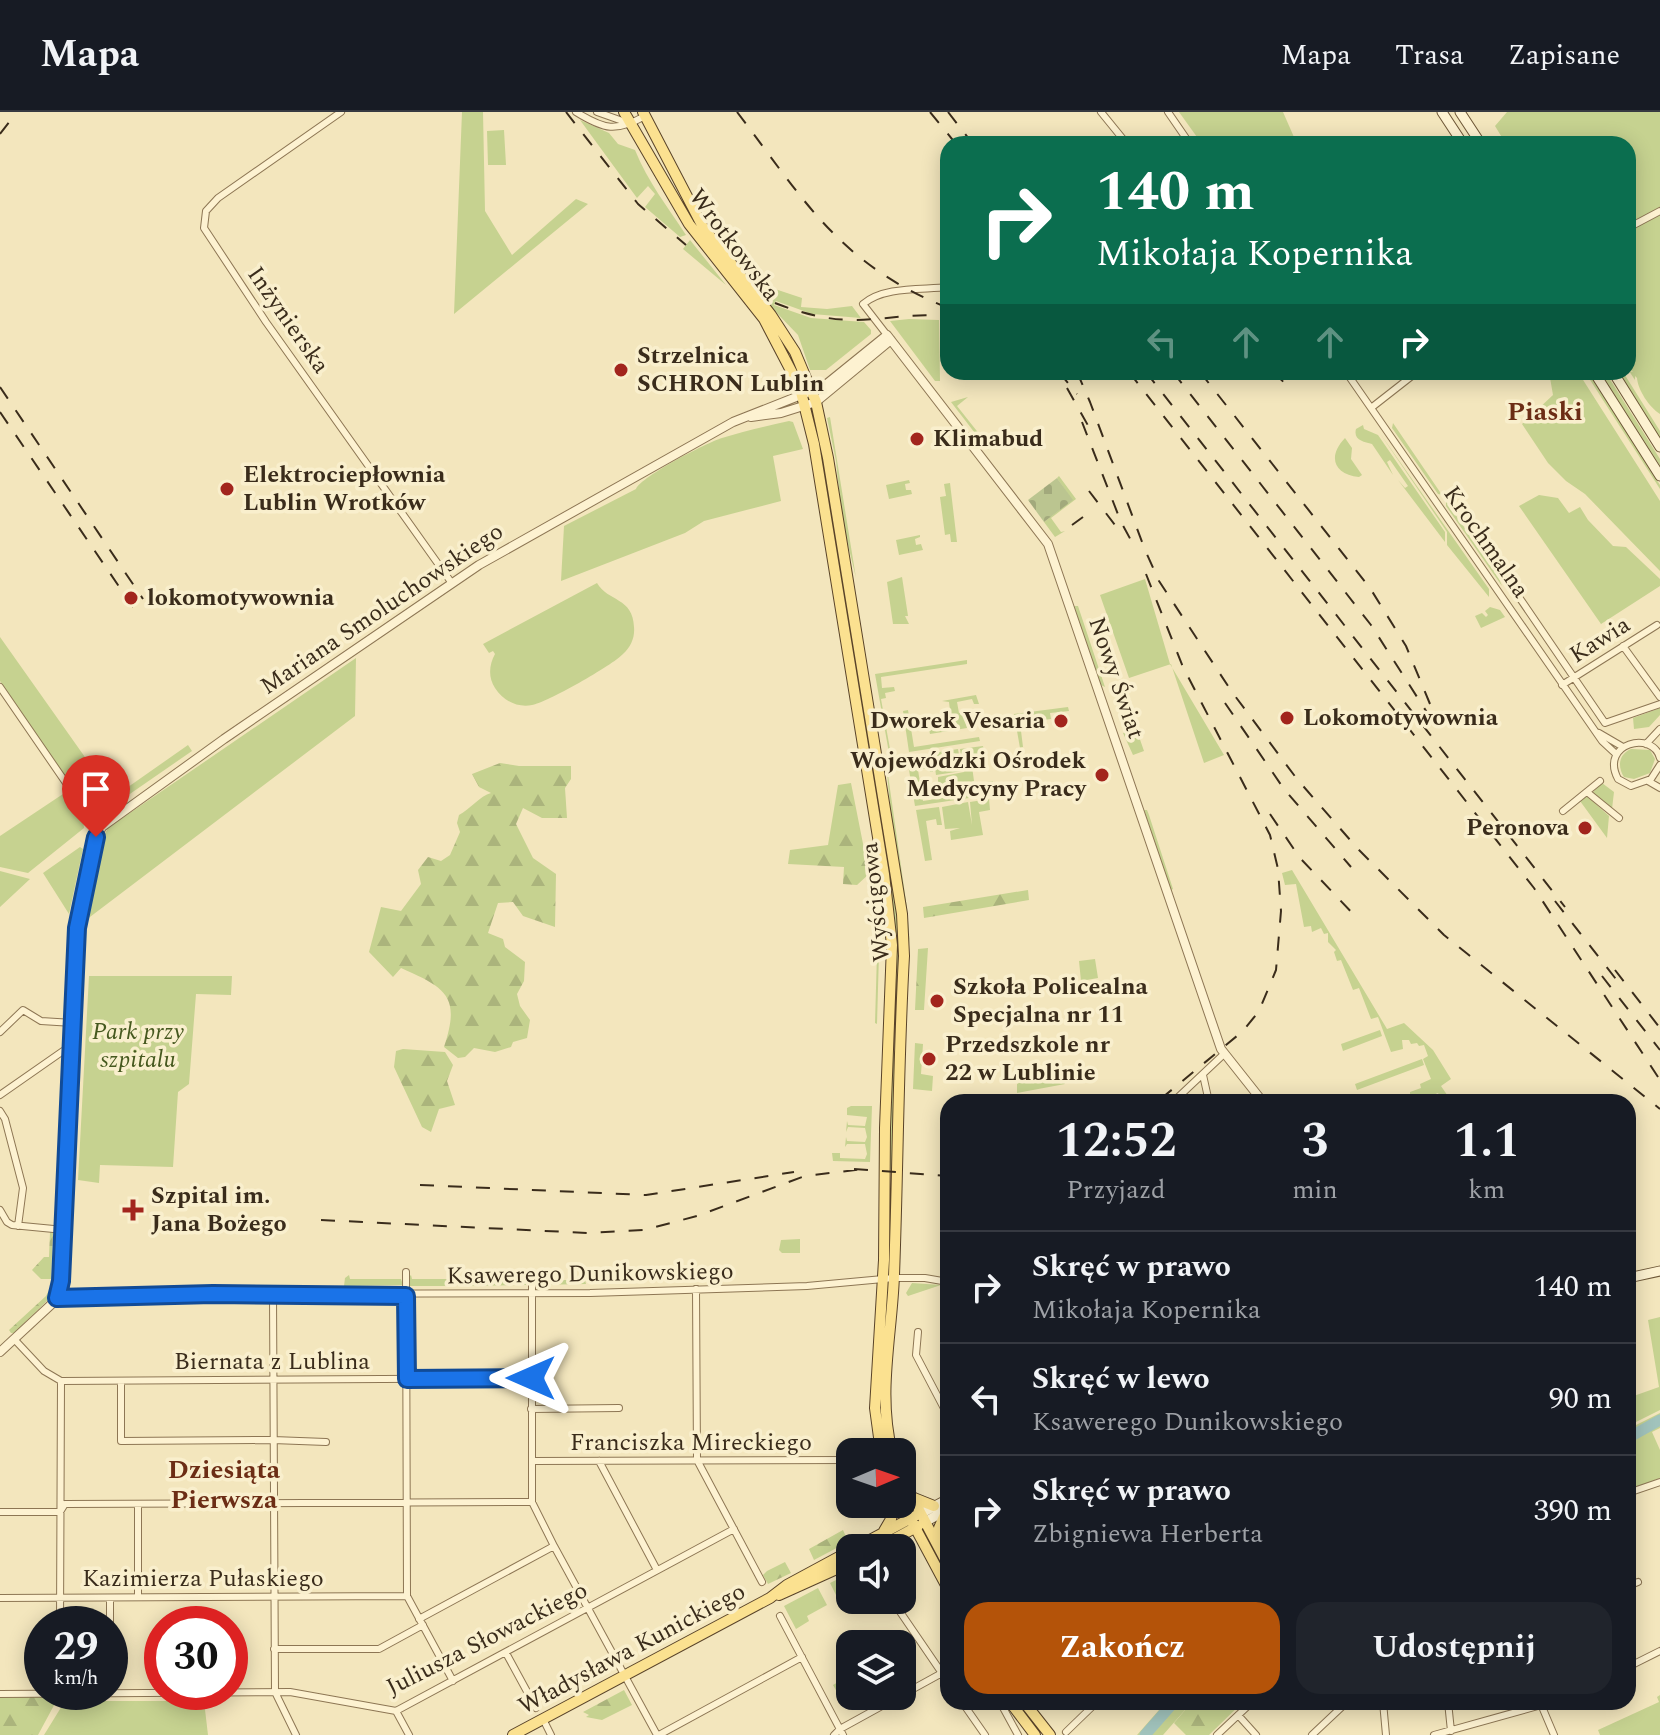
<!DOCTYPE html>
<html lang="pl">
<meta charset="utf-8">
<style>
:root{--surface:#171b24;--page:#20242c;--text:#f1f3f6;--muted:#9ea1a6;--line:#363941;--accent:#b45309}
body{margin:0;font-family:Spectral,serif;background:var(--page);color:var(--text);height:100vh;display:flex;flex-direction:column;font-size:30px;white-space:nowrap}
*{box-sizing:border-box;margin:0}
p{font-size:26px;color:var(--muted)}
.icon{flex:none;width:44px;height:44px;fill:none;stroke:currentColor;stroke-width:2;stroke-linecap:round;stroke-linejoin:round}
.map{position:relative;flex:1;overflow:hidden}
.panel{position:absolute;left:940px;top:982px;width:696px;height:616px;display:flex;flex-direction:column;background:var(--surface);border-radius:24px;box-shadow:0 4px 20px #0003}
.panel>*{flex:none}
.top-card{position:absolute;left:940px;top:24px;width:696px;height:244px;border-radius:24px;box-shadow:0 4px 20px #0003;background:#0b6e4f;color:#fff;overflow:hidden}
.needle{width:52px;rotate:88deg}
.tools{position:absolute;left:836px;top:1326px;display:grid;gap:16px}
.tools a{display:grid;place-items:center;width:80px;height:80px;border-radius:16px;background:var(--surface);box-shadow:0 4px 20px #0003;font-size:40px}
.speed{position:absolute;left:24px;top:1494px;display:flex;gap:16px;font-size:40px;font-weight:700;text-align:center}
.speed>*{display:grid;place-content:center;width:104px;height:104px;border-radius:50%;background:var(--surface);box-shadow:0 4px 20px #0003;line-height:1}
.speed small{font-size:20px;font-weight:400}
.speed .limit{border:12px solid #d22;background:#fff;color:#111}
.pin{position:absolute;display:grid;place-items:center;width:68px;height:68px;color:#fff;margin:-82px -34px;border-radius:50% 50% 50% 0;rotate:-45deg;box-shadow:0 0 8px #0007}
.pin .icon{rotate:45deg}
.me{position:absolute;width:88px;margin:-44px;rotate:270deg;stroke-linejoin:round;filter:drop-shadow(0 0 6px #0008)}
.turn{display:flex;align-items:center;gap:28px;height:168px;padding:0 24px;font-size:36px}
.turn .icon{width:104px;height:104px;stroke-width:2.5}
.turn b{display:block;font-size:56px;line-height:68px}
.lanes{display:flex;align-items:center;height:76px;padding:0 24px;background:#0003;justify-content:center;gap:40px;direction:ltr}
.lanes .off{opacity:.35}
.eta{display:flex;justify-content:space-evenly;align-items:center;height:136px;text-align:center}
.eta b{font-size:48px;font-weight:700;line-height:56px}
.primary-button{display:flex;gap:16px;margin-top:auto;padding:16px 24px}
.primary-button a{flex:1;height:92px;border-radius:24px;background:var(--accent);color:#fff;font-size:32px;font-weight:700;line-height:92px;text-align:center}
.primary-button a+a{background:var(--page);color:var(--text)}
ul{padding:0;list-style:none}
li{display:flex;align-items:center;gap:24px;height:112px;padding:0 24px;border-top:2px solid var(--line)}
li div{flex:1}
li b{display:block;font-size:30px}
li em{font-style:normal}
header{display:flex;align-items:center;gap:48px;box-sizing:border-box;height:112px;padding:0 40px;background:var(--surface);border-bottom:2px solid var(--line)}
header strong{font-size:38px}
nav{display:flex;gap:44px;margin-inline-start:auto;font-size:28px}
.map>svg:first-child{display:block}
</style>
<header>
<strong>Mapa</strong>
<nav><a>Mapa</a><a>Trasa</a><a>Zapisane</a></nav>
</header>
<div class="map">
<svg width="1660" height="1623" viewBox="0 0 1660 1623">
<defs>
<pattern id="forest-firs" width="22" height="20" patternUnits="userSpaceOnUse" patternTransform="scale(2)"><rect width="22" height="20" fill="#c6d290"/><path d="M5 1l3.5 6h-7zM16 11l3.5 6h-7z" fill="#abb47c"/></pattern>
<pattern id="cemetery-stones" width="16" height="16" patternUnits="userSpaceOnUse" patternTransform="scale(2)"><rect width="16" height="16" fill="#bbc590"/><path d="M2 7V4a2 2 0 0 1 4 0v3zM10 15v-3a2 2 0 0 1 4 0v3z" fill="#a2a97c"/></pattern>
</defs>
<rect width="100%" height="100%" fill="#f3e6bd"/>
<path fill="#c6d290" d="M462 0H483L485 99 512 143 576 87 588 92 454 202Z
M1179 0H1283L1297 32H1202Z
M1507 0H1660V302C1649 295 1638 278 1637 266L1635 264V268L1629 259 1633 260 1628 256V32H1506L1495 14Z
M580 8 609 21 618 32 635 38C648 70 667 94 686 123L680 125 645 95 655 82 648 74 637 86Z
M504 18 506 53H488L487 19Z
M690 128 726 173 683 137Z
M744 161 769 175 802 186 801 195 827 197 852 194 861 206 812 202 776 189 774 193 811 206 864 210 871 218V222L826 258H810L798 223 773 197Z
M909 207 939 208 940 269H935L890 209Z
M1549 260H1578L1660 389V459L1585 382 1566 369 1548 351 1522 312 1553 283Z
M1585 260H1588L1660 373V377Z
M1600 260 1606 261 1660 347V354Z
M1617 260H1623L1660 319V328Z
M968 285 957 294 984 328 996 320 1000 328 988 338 951 290Z
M830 305 856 466 842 408 836 349 827 306Z
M789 309 793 310 803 337 773 344 781 389 704 409 685 421 561 469 564 414 636 377C642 364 706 331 722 326 744 319 767 314 789 309Z
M1393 311 1442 383 1438 382 1392 316Z
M1363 313 1364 317 1378 323 1445 420V430L1398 368 1405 376 1408 374 1390 348 1387 350 1393 363 1372 332C1364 330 1353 328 1356 317Z
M1379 320 1489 477V485L1447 433V420Z
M1345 326 1352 336 1351 347 1362 363 1359 365C1334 362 1327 345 1345 326Z
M1059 364 1076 387 1051 406 1061 420 1065 419 1055 425 1044 410 1072 388 1057 366Z
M909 368 910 371 905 372 906 378H911L912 382 889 387 886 373Z
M950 371 957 430H951L950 422 945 423 940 385 946 384 944 372Z
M1539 383 1558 386 1569 401 1580 395 1588 408 1613 434 1626 435 1660 467V474L1601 512 1519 394Z
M1446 389 1498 464 1502 474 1446 394Z
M920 423V425L915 427 916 433 921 432 923 438 899 443 896 428Z
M902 465 908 504H905L909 512H893L887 470Z
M1145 467 1170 552 1224 643 1204 651 1171 552 1129 566 1100 483Z
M597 471C608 490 633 485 634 515 635 525 631 535 623 542 613 553 546 591 532 593 518 596 503 589 495 576 488 565 489 553 495 542L493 539 489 541 483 532Z
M1074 494H1078L1105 575 1101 573Z
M1490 495 1500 498 1505 505 1481 516 1475 504 1482 501 1486 505 1488 503 1485 499Z
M0 525 87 648 67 670 0 569Z
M356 546 355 604 82 811 97 736 108 716Z
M967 548V552L881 565 882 576 894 575 895 579 885 581 886 586 881 587 890 637 894 636 889 641 875 562Z
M976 583 979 592H974L972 587 957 590 959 601 964 600 967 616 930 622 928 613 951 607 949 590 942 589Z
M1068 595 1069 599 1050 601 1051 607 1020 611 1023 635 1020 636 1014 602Z
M1660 596V603L1649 615 1634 617 1633 606Z
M908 598 914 635 979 625 980 629 909 640 903 599Z
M1136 616 1144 639 1133 643 1123 621Z
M188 633 192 639 98 704 93 705 89 699 111 687Z
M983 634 985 644 971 647 974 669 938 674V665L964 660 960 637Z
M958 637 962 659 936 663 933 641Z
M1631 637 1650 638 1655 647 1650 661 1634 667 1624 665C1617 654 1619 642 1631 637Z
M930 642 933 660H930L929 656 918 658 923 689 987 679 986 670 993 669 994 680 989 683 915 694 907 646Z
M886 649 907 796 910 833 891 706Z
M871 657C875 663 876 676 878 685 894 757 909 835 895 908L893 800Z
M1602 671 1614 680 1612 697 1592 681Z
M66 680 83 706 84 716 28 761 0 755V724Z
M1585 685H1588L1609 704 1607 726 1580 689Z
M989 687 990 698 979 700 983 723 951 728 950 719 960 716 945 717 942 695 968 690 972 713 970 690Z
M939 695 942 713H937L936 707 926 709 932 748 925 749 916 698Z
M1144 698H1147L1149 703 1173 777 1171 778Z
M85 733 90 739 76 803 73 807 70 806Z
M80 735 83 737 69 802 43 761Z
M1292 758 1387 917 1404 911 1433 938 1451 967 1441 974 1452 990H1447L1445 986 1441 987 1438 981 1428 985 1430 990H1397L1410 985V980L1421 976 1420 972 1431 967 1423 947 1428 944 1424 933 1419 934 1417 931 1411 932 1409 928H1402L1403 937 1391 940 1378 905 1371 907 1359 876 1353 878 1341 848 1337 849 1334 840 1336 838 1328 830V821L1324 822 1321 816 1312 820 1311 814 1304 815 1296 772 1285 773 1282 761Z
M0 759 30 767 0 795Z
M878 806H880L877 912 875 911Z
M1095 847 1098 866 1081 869 1079 849Z
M89 864H232L231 883 196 882 189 972 178 980 173 1055 100 1053 99 1071 78 1068Z
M1380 918 1382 924 1343 939 1341 932Z
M915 931 923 932 921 962 933 964 932 979 913 977Z
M892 939H895L893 1058 888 1057Z
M1422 947 1424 953 1357 978 1355 972Z
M1053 954 1065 972 1017 981V972Z
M851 994H872L870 1050 833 1049 832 1041H840V1046L865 1047 867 1042 865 1032H847L845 1035 846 1025 847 1029 865 1030 867 1025 865 1016 848 1015 846 1020 847 1009 848 1013 865 1014 867 1005 847 1003V996Z
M800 1127V1141H782L779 1138 781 1128Z
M349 1163 350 1167H401L403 1173 344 1174 345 1166Z
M411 1163 412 1167H459L462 1174H409V1165Z
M527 1167 526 1173 465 1174 466 1168Z
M534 1168H585L586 1172 534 1173Z
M912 1171 941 1173 908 1184 906 1181Z
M1660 1205V1298L1628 1314V1286L1659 1275 1648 1208Z
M1660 1301V1316L1652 1320 1660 1338V1366L1628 1378V1317Z
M850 1461V1480L838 1487 830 1471Z
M818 1476 827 1493 807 1504 809 1509 796 1517 784 1494Z
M850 1563V1584H867L846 1596 833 1573Z
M1660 1583V1623H1600L1598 1618 1659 1590 1657 1585Z
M65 1589H204L208 1623H44Z
M1166 1590H1192L1163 1623H1137Z"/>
<path fill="url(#forest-firs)" d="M500 651 519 654H571V667L565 676 567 706H542L523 696 516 712 533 746 556 762 555 815 523 804 513 790 498 791 488 821 503 827 505 835 525 850 524 869 517 882 520 894 530 908 527 926 513 930 511 935 495 940 474 936 465 945 458 946 444 935C461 884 446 876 401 856L393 865 369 840 381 795 401 799 421 772 418 758 428 745 441 749 450 743 460 720 457 711 459 703C470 697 480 684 491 681L479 675 472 662Z
M851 671 869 762 857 773 843 772 844 755 788 752 790 738 828 733 838 673Z
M1028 778 1029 788 924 806 923 795Z
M928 836 924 898H915L918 837Z
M403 937 445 940 453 953 447 969 455 993 439 997 431 1020 422 1015 394 955 396 939Z
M50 1120 53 1121 51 1167H41L32 1158 44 1145H49Z
M53 1170H57L54 1182 14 1221H11L9 1218 46 1184Z
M843 1418 847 1427 846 1431 814 1448 809 1437Z
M785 1450 791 1461 768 1472 763 1463 767 1459Z
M624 1578 632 1593 602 1608 586 1605 589 1603 583 1600Z
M59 1584 38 1623H0V1585Z
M1192 1590H1243L1209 1623H1186L1174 1611Z"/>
<path fill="url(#cemetery-stones)" d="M1057 366 1073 388 1044 410 1028 388Z"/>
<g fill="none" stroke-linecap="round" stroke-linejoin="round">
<path stroke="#a1c3bc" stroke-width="11" d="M1628 1326 1660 1308
M1145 1623 1174 1590"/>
<g stroke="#8d7654" stroke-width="8">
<path id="minor" d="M341 0 218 86 206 99 204 116 266 210 451 470
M576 0C605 18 616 20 645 4
M597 0 631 12
M1101 0 1127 32
M1168 0 1190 32
M1628 116 1660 99
M887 223 863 192C884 174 922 178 948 175
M1346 260 1602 629 1616 642
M1371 296 1417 260
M1478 425 1605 611 1660 592
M1623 534 1660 585
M1562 573 1657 513
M0 575 99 719
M1599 621 1623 635
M1646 632 1660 617
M1660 646C1653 618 1599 631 1618 667L1631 674 1651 667 1660 653
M1648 669 1660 676
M1587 680 1619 706
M1563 699 1600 669
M0 920 23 898 41 909 73 911
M1203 963 1209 990
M0 983 63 939H71
M1173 990 1224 942
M0 999 5 1007 23 1076 18 1114
M0 1098 7 1110 12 1113 64 1118
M406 1160 407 1484 453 1569
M532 1162V1390L554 1434 657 1623
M696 1177 697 1348 762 1470
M273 1183 275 1580 296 1623
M57 1186 213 1182 590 1181 807 1174 894 1166H925L948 1170
M918 1220 916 1243 948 1304
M14 1227 44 1259 61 1269 531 1266
M121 1269V1329L273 1328 326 1330
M531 1297 619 1296
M532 1349 850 1348
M599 1349 657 1458
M1628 1381 1660 1370
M138 1392V1485
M0 1400H60L65 1392 532 1390
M871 1402V1392
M1628 1474 1638 1470
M0 1486 407 1484
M110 1486V1512
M892 1488 948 1570
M780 1504 843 1623
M419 1507 554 1434
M60 1512 61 1269
M274 1537H379L423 1513
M110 1539V1581
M506 1541 536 1596
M1628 1541 1633 1553
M1628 1555 1660 1539
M0 1582 290 1580 396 1599 734 1417
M902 1583 942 1561
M962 1590 985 1623
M1000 1590 1018 1623
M1383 1590 1386 1623
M1448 1590 1451 1619
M1540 1590 1554 1623
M396 1599 409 1623
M1238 1603 1256 1623
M543 1607 551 1623
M1066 1620 1097 1590
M659 1623 802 1545
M834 1623 840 1617 900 1584
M1217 1623 1252 1590
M1312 1623 1347 1590
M1434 1623 1552 1590"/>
</g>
<g stroke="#8d7654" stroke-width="10">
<path id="tertiary" d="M751 305 781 301 816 290 891 228
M0 1240 55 1189 61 1178 77 816 94 730 102 715 224 627 479 453 733 310 824 274 887 223 1048 432 1221 937 1263 990"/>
</g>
<g stroke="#6e5737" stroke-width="11">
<path id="secondary" d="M1442 0 1463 32
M1460 0 1481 32
M1594 260 1660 364
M1613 260 1660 335
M1628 1166 1660 1159
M920 1402 948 1387
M925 1410 948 1397"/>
</g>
<g stroke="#594329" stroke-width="12">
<path id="primary" d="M624 0 689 112 764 207 800 276 814 332 884 762 892 833 885 1016 884 1148 875 1296 881 1340
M643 0 703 115 771 203 795 240 816 290 828 346 902 802 904 844C898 951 898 1057 894 1163 892 1223 877 1281 892 1340
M902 1366 948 1453
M914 1386 934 1394
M902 1391 948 1477
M884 1419 891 1407 894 1392
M941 1432 939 1416 947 1398
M855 1436 915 1404
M878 1436 918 1414
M779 1483 850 1451
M1010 1590 1035 1623
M1024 1590 1050 1623
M513 1623 770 1486 787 1473 850 1439"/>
</g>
<use href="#minor" stroke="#fdf2d1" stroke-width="6"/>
<use href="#tertiary" stroke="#fdf2d1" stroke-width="8"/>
<use href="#secondary" stroke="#fdf2d1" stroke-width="9"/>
<use href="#primary" stroke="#fbe190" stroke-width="10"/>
<path stroke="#3a2c1b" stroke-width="2" stroke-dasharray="14 14" stroke-linecap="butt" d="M566 0 638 92 686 133
M737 0C805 89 839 152 948 196
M930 0 956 32
M948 0 973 32
M0 22 17 0
M775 191C801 201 826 208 854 208 886 208 916 200 948 205
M1059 260 1077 282
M1077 260 1090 290 1145 438 1159 469 1232 580 1297 667 1358 737 1444 823 1660 997
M1129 260 1534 776 1660 968
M1146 260 1565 795
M1173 260 1371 513 1435 613
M1200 260 1370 476 1406 534 1430 592
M1273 260 1292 278
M0 275 143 487
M1067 276 1090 317
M0 300 133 495
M1082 310 1121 410 1133 432
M1089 379 1118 417
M1072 413 1083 405
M1146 462 1183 555 1270 723 1278 757 1281 799 1276 858 1259 899 1243 919 1157 990
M1225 591 1284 677 1351 755
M1270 702 1300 746 1358 807
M1555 789 1619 871
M1615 858 1660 916
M1602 864 1660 938
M854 1057 948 1064
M420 1073 646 1083 794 1060
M321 1108 588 1121 644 1118 697 1104 805 1064 864 1057"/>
</g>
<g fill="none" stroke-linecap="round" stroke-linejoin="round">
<g stroke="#114b97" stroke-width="20">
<path id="route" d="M96 725 77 816 61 1169 57 1186 213 1182 406 1184 407 1267 531 1266"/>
</g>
<use href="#route" stroke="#1a73e8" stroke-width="14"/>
</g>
<g fill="#a2251d" stroke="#f9efcd" stroke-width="3">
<circle cx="621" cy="258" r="8"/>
<circle cx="917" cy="327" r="8"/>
<circle cx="227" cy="377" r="8"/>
<circle cx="131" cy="486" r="8"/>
<circle cx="1287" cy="606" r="8"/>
<circle cx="1061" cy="609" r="8"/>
<circle cx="1102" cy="663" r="8"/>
<circle cx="1585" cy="716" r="8"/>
<circle cx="937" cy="889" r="8"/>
<circle cx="929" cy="947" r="8"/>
<path d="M129 1086h8v8h8v8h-8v8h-8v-8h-8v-8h8z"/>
</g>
<g text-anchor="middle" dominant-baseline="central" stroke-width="7" stroke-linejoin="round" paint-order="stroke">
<g font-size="24" fill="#3a2c1b" stroke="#f9efcd">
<text transform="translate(734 133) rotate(53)">Wrotkowska</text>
<text transform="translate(288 208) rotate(55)">Inżynierska</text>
<text transform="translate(1486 430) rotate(55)">Krochmalna</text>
<text transform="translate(382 497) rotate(-34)">Mariana Smoluchowskiego</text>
<text transform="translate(1600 528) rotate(-32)">Kawia</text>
<text transform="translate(1116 566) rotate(71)">Nowy Świat</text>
<text transform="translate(876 790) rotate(-96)">Wyścigowa</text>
<text transform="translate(590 1162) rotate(-1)">Ksawerego Dunikowskiego</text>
<text x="272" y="1250">Biernata z Lublina</text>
<text x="691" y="1331">Franciszka Mireckiego</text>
<text x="203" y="1467">Kazimierza Pułaskiego</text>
<text transform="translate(487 1527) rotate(-27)">Juliusza Słowackiego</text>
<text transform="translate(632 1537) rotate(-28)">Władysława Kunickiego</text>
</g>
<g font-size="24" font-weight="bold" fill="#3a2c1b" stroke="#f9efcd" text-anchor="start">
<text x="637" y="244">Strzelnica<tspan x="637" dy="28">SCHRON Lublin</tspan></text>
<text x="933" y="327">Klimabud</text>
<text x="243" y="363">Elektrociepłownia<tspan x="243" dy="28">Lublin Wrotków</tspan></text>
<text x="147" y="486">lokomotywownia</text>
<text x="1303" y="606">Lokomotywownia</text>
<text x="1045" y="609" text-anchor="end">Dworek Vesaria</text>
<text x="1086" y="649" text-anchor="end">Wojewódzki Ośrodek<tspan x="1086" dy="28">Medycyny Pracy</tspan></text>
<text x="1569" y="716" text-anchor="end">Peronova</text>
<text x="953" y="875">Szkoła Policealna<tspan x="953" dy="28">Specjalna nr 11</tspan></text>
<text x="945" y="933">Przedszkole nr<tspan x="945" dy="28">22 w Lublinie</tspan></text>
<text x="151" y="1084">Szpital im.<tspan x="151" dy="28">Jana Bożego</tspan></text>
</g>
<g font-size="24" font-style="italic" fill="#46591f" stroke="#f9efcd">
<text x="138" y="920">Park przy<tspan x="138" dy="28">szpitalu</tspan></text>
</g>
<g font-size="26" font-weight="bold" fill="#6c2d15" stroke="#f9efcd">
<text x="1545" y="300">Piaski</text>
<text x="224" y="1358">Dziesiąta<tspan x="224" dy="30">Pierwsza</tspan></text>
</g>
</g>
</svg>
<div class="tools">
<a><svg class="needle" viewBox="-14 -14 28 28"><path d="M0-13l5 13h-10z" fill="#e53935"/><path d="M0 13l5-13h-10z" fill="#9ea1a6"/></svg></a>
<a><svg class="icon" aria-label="sound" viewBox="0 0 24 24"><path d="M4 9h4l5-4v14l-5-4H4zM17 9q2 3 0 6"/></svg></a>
<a><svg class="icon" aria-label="layers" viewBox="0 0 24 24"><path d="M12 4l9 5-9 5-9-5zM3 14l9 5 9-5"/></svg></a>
</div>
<div class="speed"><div>29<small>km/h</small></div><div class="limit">30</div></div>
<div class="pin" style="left:96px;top:725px;background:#d93025"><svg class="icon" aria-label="arrive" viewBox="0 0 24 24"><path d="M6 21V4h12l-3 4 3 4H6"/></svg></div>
<svg class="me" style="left:531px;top:1266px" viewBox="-20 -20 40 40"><path d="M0-17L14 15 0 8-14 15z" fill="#1a73e8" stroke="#fff" stroke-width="4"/></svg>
<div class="top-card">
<div class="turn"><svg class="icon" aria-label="right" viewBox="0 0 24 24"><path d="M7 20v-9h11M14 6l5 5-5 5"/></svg><div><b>140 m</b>Mikołaja Kopernika</div></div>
<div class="lanes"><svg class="icon off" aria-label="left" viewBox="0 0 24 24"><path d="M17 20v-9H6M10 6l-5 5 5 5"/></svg><svg class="icon off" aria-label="ahead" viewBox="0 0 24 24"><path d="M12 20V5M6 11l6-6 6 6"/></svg><svg class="icon off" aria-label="ahead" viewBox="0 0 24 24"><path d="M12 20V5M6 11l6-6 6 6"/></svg><svg class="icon" aria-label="right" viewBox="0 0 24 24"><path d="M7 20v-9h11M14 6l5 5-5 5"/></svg></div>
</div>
<section class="panel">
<div class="eta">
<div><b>12:52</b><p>Przyjazd</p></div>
<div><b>3</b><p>min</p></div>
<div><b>1.1</b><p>km</p></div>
</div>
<ul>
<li><svg class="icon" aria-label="right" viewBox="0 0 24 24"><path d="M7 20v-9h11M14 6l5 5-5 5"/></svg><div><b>Skręć w prawo</b><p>Mikołaja Kopernika</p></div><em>140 m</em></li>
<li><svg class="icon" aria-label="left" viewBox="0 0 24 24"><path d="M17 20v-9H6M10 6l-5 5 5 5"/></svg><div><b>Skręć w lewo</b><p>Ksawerego Dunikowskiego</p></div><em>90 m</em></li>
<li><svg class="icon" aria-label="right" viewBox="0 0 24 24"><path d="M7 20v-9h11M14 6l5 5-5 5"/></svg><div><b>Skręć w prawo</b><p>Zbigniewa Herberta</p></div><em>390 m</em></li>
</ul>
<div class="primary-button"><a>Zakończ</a><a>Udostępnij</a></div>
</section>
</div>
